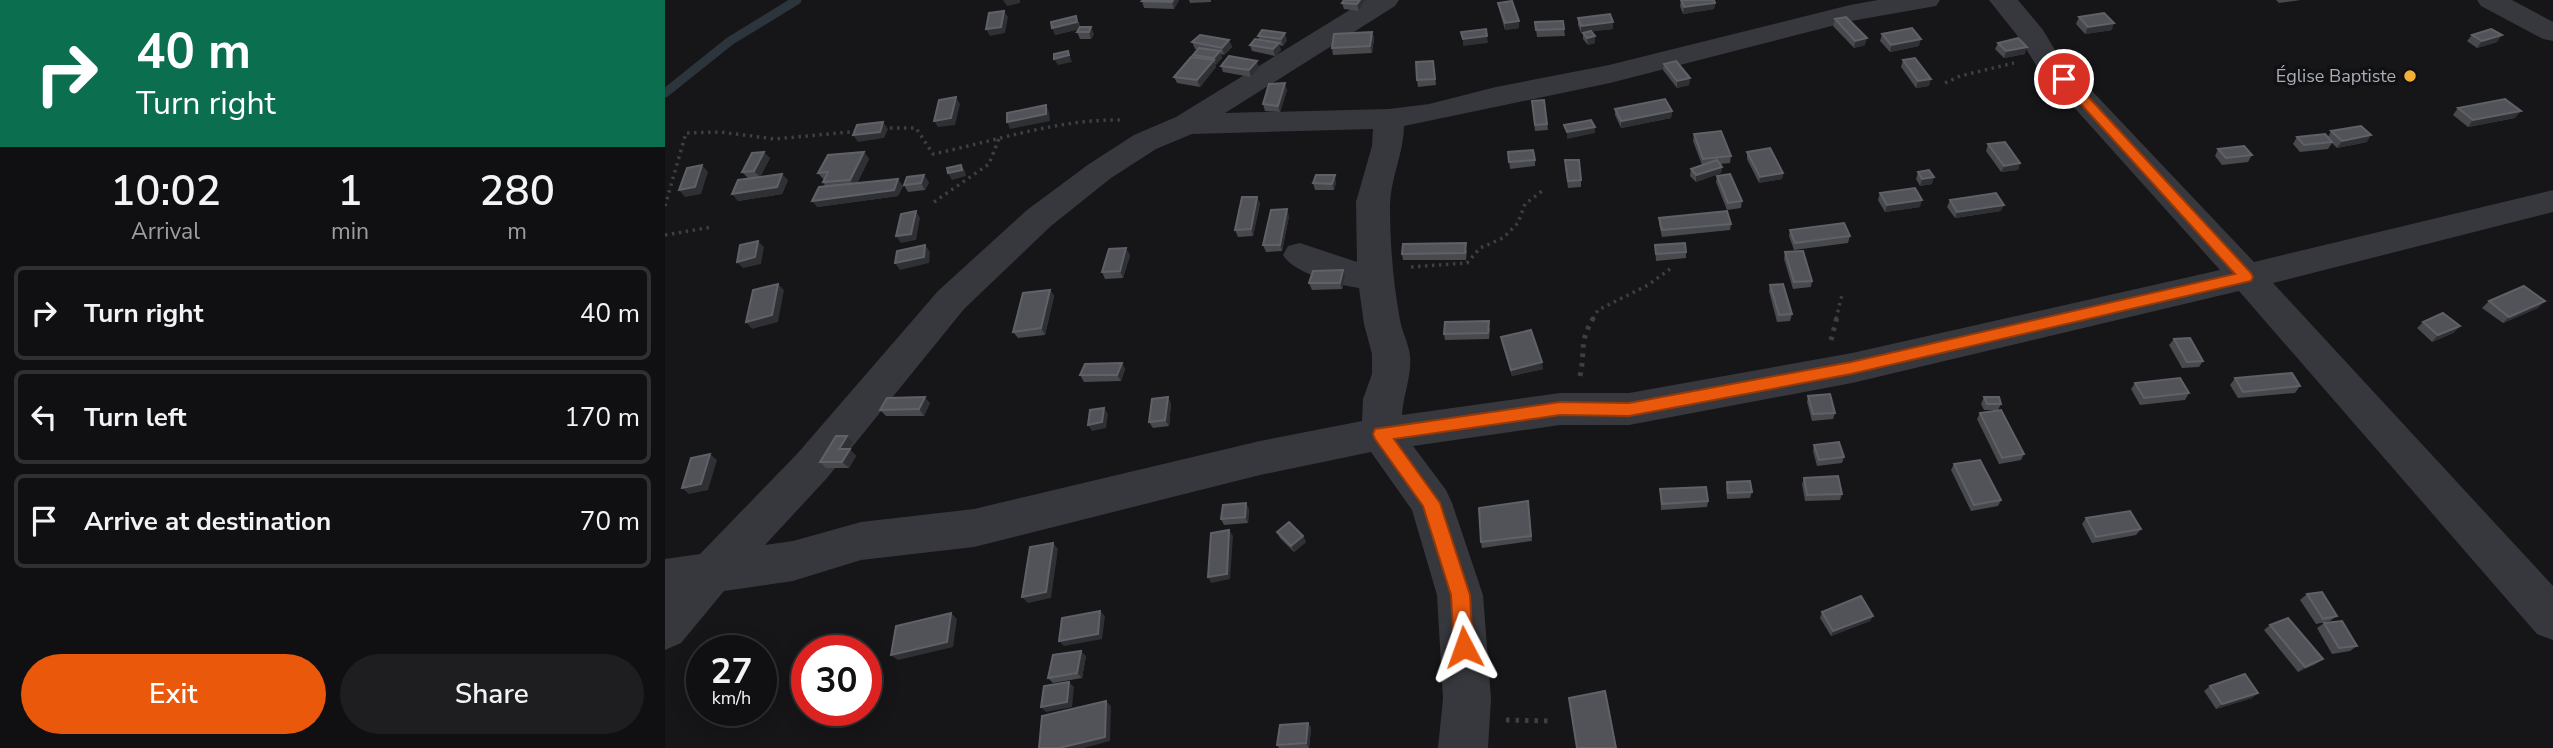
<!DOCTYPE html>
<meta charset="utf-8">
<style>
:root{--surface:#101012;--page:#1e1e20;--text:#f1f3f6;--muted:#9c9d9f;--line:#303032;--accent:#ea580c}
body{margin:0;font-family:"Nunito Sans",sans-serif;background:var(--page);color:var(--text);height:100vh;display:flex;flex-direction:column;font-size:26px;white-space:nowrap}
*{box-sizing:border-box;margin:0}
p{font-size:23px;color:var(--muted)}
.icon{flex:none;width:38px;height:38px;fill:none;stroke:currentColor;stroke-width:2;stroke-linecap:round;stroke-linejoin:round}
.map{position:relative;flex:1;overflow:hidden}
.drawer{display:flex;flex-direction:column;background:var(--surface);width:665px}
.drawer>*{flex:none}
.banner{background:#0b6e4f;color:#fff;overflow:hidden}
.speed{position:absolute;left:21px;top:635px;display:flex;gap:14px;font-size:35px;font-weight:700;text-align:center}
.speed>*{display:grid;place-content:center;width:91px;height:91px;border-radius:50%;background:var(--surface);box-shadow:0 4px 18px #0003,0 0 0 2px var(--line);line-height:1}
.speed small{font-size:18px;font-weight:400}
.speed .limit{border:10px solid #d22;background:#fff;color:#111}
.pin{position:absolute;display:grid;place-items:center;width:60px;height:60px;color:#fff;margin:-30px;border:4px solid #fff;border-radius:50%;box-shadow:0 2px 7px #0007}
.me{position:absolute;width:77px;margin:-38px;rotate:356deg;stroke-linejoin:round;filter:drop-shadow(0 0 5px #0008)}
.turn{display:flex;align-items:center;gap:24px;height:147px;padding:0 21px;font-size:32px}
.turn .icon{width:91px;height:91px;stroke-width:2.5}
.turn b{display:block;font-size:49px;line-height:60px}
.eta{display:flex;justify-content:space-evenly;align-items:center;height:119px;text-align:center}
.eta b{font-size:42px;font-weight:600;line-height:49px}
.cta{display:flex;gap:14px;margin-top:auto;padding:14px 21px}
.cta a{flex:1;height:80px;border-radius:42px;background:var(--accent);color:#fff;font-size:28px;font-weight:600;line-height:80px;text-align:center}
.cta a+a{background:var(--page);color:var(--text)}
ul{padding:0;list-style:none}
li{display:flex;align-items:center;gap:21px;height:94px;margin:0 14px 10px;padding:0 7px;border:4px solid var(--line);border-radius:10px}
li div{flex:1}
li b{display:block;font-size:26px}
li em{font-style:normal}
main{display:flex;flex:1;min-height:0}
.map>svg:first-child{display:block}
</style>
<main>
<section class="drawer">
<div class="banner">
<div class="turn"><svg class="icon" aria-label="right" viewBox="0 0 24 24"><path d="M7 20v-9h11M14 6l5 5-5 5"/></svg><div><b>40 m</b>Turn right</div></div>
</div>
<div class="eta">
<div><b>10:02</b><p>Arrival</p></div>
<div><b>1</b><p>min</p></div>
<div><b>280</b><p>m</p></div>
</div>
<ul>
<li><svg class="icon" aria-label="right" viewBox="0 0 24 24"><path d="M7 20v-9h11M14 6l5 5-5 5"/></svg><div><b>Turn right</b></div><em>40 m</em></li>
<li><svg class="icon" aria-label="left" viewBox="0 0 24 24"><path d="M17 20v-9H6M10 6l-5 5 5 5"/></svg><div><b>Turn left</b></div><em>170 m</em></li>
<li><svg class="icon" aria-label="arrive" viewBox="0 0 24 24"><path d="M6 21V4h12l-3 4 3 4H6"/></svg><div><b>Arrive at destination</b></div><em>70 m</em></li>
</ul>
<div class="cta"><a>Exit</a><a>Share</a></div>
</section>
<div class="map">
<svg width="1888" height="748" viewBox="0 0 1888 748">
<rect width="100%" height="100%" fill="#161618"/>
<g fill="none" stroke-linecap="round" stroke-linejoin="round">
<path stroke="#2c353c" stroke-width="9" d="M0 93 65 41 132 0"/>
<path stroke="#3d3f44" stroke-width="3.5" stroke-dasharray="2.5 4.5" stroke-linecap="butt" d="M1280 83 1295 76 1349 63
M218 128H251L268 154C331 141 392 119 457 120
M269 202 324 164 335 136
M0 206 21 133 55 132 110 139 195 131
M0 235 47 227
M746 267 802 263 815 248 838 238 853 223 860 204 877 191
M928 319 933 310 983 285 1005 269
M1171 319 1177 295"/>
<path stroke="#3d3f44" stroke-width="5" stroke-dasharray="3.5 6" stroke-linecap="butt" d="M1166 340 1172 317
M915 376C921 349 913 343 929 317
M841 720 887 721"/>
<path fill="#37383d" fill-rule="evenodd" d="M701 0H734L730 6 560 113 724 109 764 104 831 87 944 65 1185 5 1213 0H1275L1271 6 1186 21 945 83 739 126C739 153 725 179 725 206 725 244 728 282 735 320 737 332 744 344 745 356 747 376 738 395 737 415L895 393H964L1187 353 1555 270 1371 65 1355 39 1324 0H1353L1378 30 1393 55 1589 262 1888 190V212L1608 283 1888 586V640L1872 634 1574 291 1187 383 964 425H895L748 446 781 490 787 503 818 595 826 699 823 748H773L778 699 772 595 747 510 706 452 595 475 309 547 196 560 128 581 59 591 16 643 0 650V559L35 554 132 454 273 291 362 210 424 164 469 135 511 117ZM708 129 707 146 691 202 692 262 635 243 623 246 618 255C628 273 673 285 694 288L699 324 707 354V374L698 399 697 421 595 441 309 509 196 522 128 541 100 545 162 478 299 309 386 226 446 178 491 149 527 134Z
M1812 0H1847L1888 22V41L1878 39 1816 6Z"/>
</g>
<path fill="#47494d" d="M478 0H514L509 9 479 8 477 1Z
M524 0H546V2L525 3Z
M700 0 694 11 679 9 677 3Z
M1016 0 1050 3 1049 9 1018 14 1015 6Z
M1611 0H1636L1614 3Z
M833 3 854 21V28L840 30 834 9Z
M1414 17 1447 30 1420 34 1411 24Z
M913 18 948 22V29L926 31 930 43 923 45 918 39V33L919 32 916 33 913 25Z
M1170 19 1200 45 1189 48 1168 26Z
M898 21 900 36 872 37 870 22Z
M414 22 415 28 429 34 426 39H415L412 32 414 29 390 35Z
M707 32 709 38 707 53 668 55 667 48Z
M1217 34 1254 46 1225 52 1215 41Z
M1807 35 1832 42 1812 48 1802 41Z
M593 36 622 40 618 46 614 45 616 50 610 56 587 51 585 45 594 39Z
M564 40 567 47 559 55 556 54 557 58 550 65 551 67 535 87 512 83 509 77 529 57 528 55 533 50 530 49 527 42Z
M1333 43 1360 54 1339 58 1330 49Z
M1238 60 1264 86 1251 88 1236 67Z
M999 64 1025 78 1024 85 1012 88 998 70Z
M556 66 594 68 586 77 558 72Z
M769 67 771 85 753 87 752 80Z
M622 90 615 112 600 111 598 104Z
M879 100 883 130 870 131 867 101Z
M1793 108 1850 118 1803 127 1788 115Z
M950 109 1007 111 1006 118 956 128 950 115Z
M1666 131 1702 142 1672 148 1667 143 1663 149 1635 152 1628 144 1632 137H1663Z
M1029 134 1066 156 1065 163 1055 164 1057 167 1056 173 1031 182 1025 176 1026 169 1037 165 1028 141Z
M1323 144 1355 163 1353 170 1336 172 1321 151Z
M1553 149 1587 155 1583 162 1557 165 1550 156Z
M199 152 204 159 192 183 238 186 233 196 152 207 160 186 158 182 159 180 153 173Z
M843 152 870 160V166L845 169Z
M1082 152 1118 173 1117 179 1094 183 1082 159Z
M105 158 95 177 123 180 117 194 73 201 83 178 77 172Z
M900 167 916 180V187L903 188Z
M1253 172 1267 184 1255 186 1251 179Z
M1052 176 1077 201 1076 208 1062 210 1051 182Z
M264 182 260 190 243 192 239 185Z
M671 182 669 190H650L648 183Z
M1215 193 1255 207 1220 212 1213 200Z
M1285 200 1336 211 1290 218 1282 207Z
M595 203 588 236 573 237 570 230Z
M624 216 617 251 601 252 598 245Z
M994 218 1066 224 1065 230 997 237 994 224Z
M1125 230 1185 236 1183 243 1129 250 1124 236Z
M990 245 1021 252V258L991 261Z
M802 250 801 260H738L737 254Z
M1120 252 1147 281 1146 287 1128 289 1119 259Z
M465 255 458 278 440 279 437 272Z
M680 277 677 289 647 290 644 283Z
M1105 285 1127 314 1125 321 1112 322 1104 291Z
M385 290 389 296 380 335 353 338 348 332Z
M1824 301 1873 308 1838 323 1817 308Z
M1758 322 1795 326 1788 333 1767 342 1752 328Z
M825 328 824 339 780 340 779 334Z
M836 337 878 369 847 376 837 344Z
M1509 339 1538 361 1534 367 1517 368 1504 345Z
M457 363 460 369 456 381 419 382 415 375Z
M1570 378 1635 386 1630 393 1573 398 1565 385Z
M1470 383 1524 393 1520 400 1475 405 1466 389Z
M1143 396 1170 413 1168 419 1147 421 1142 402Z
M1319 397 1336 404 1333 410H1319L1316 404Z
M265 403 259 416H221L215 410Z
M506 403 504 426 488 428 484 422Z
M1315 413 1359 454 1356 460 1334 464 1312 419Z
M188 442 184 449 191 456 184 468H161L155 462Z
M1149 445 1179 457 1177 463 1152 466 1148 451Z
M1289 464 1336 500 1333 506 1306 511 1286 470Z
M1139 478 1177 494 1175 500 1140 501 1137 484Z
M1062 482 1087 492 1085 498 1062 499 1061 488Z
M995 489 1043 501 1042 507 996 510Z
M863 501 867 541 817 548 816 542Z
M584 509 583 523 559 525 556 519Z
M1421 518 1476 529 1471 535 1427 543 1417 524Z
M612 532 638 536 641 542 629 552 615 538Z
M1642 594 1672 616 1665 621 1651 624 1635 600Z
M1157 612 1208 616 1205 621 1166 636 1155 618Z
M1659 623 1692 646 1685 651 1667 654 1652 628Z
M1605 625 1651 664 1633 672 1599 630Z
M421 656 417 678 388 683 383 678Z
M1545 686 1593 693 1587 698 1551 709 1539 691Z
M643 723 646 728 644 748H614L612 745Z"/>
<path fill="#2f3033" d="M338 0H355V3L342 6Z
M508 0H514L509 9 507 2Z
M695 0H700L694 11 692 4Z
M1050 3 1049 9 1018 14 1019 7Z
M339 11 343 17 340 33 325 36 321 29Z
M411 16 415 29 390 35 387 28Z
M854 21V28L840 30V23Z
M948 22V29L916 33V26Z
M1449 23 1447 30 1420 34 1423 27Z
M426 27 429 34 426 39 424 32Z
M707 32 709 38 707 53 705 46Z
M620 33 622 40 618 46 616 39Z
M1837 35 1832 42 1812 48 1817 41Z
M822 36 823 43 798 46V39Z
M930 36V43L923 45 922 38Z
M1202 38 1200 45 1189 48 1190 41Z
M1256 39 1254 46 1225 52 1226 45Z
M564 40 567 47 559 55 557 48Z
M614 43 616 50 610 56 608 49Z
M1362 47 1360 54 1339 58 1341 51Z
M403 51 407 62 393 65 389 59Z
M555 51 557 58 551 65 549 58Z
M549 60 551 67 535 87 532 80Z
M592 61 594 68 586 77 584 70Z
M1025 78 1024 85 1012 88V81Z
M1266 79 1264 86 1251 88 1253 81Z
M620 83 622 90 615 112 613 106Z
M291 97 295 104 290 125 273 127 269 121Z
M381 105 384 112 385 121 345 129 342 122Z
M1007 111 1006 118 956 128V121Z
M1856 111 1850 118 1803 127 1808 120Z
M218 122 223 129 219 138 193 142 188 135Z
M930 127V133L902 139V132Z
M1706 135 1702 142 1672 148 1677 141Z
M99 152 105 158 95 177 89 171Z
M199 152 204 159 190 187 185 180Z
M1355 163 1353 170 1336 172 1339 166Z
M37 165 43 172 36 194 20 197 14 190Z
M296 165 300 171 301 176 287 180 283 173Z
M1057 167 1056 173 1031 182V175Z
M1118 173 1117 179 1094 183 1095 177Z
M117 174 123 180 117 194 73 201 67 194Z
M259 175 264 182 260 190 256 183Z
M670 175 671 182 669 190 667 184Z
M1269 177 1267 184 1255 186 1257 179Z
M233 179 238 186 233 196 152 207 147 201Z
M592 197 595 203 588 236 586 229Z
M1257 200 1255 207 1220 212 1222 205Z
M1339 205 1336 211 1290 218 1292 212Z
M622 209 624 216 617 251 615 245Z
M251 211 255 218 251 240 236 243 231 236Z
M93 241 99 247 96 264 78 268 72 262Z
M260 245 265 252 264 263 235 270 230 263Z
M461 248 465 255 458 278 455 271Z
M678 270 680 277 677 289 675 283Z
M113 284 119 290 113 322 87 329 81 322Z
M385 290 389 296 380 335 376 328Z
M1880 301 1873 308 1838 323 1844 317Z
M1795 326 1788 333 1767 342 1773 335Z
M877 362 878 369 847 376 846 370Z
M457 363 460 369 456 381 452 375Z
M260 397 265 403 259 416 254 409Z
M503 397 506 403 504 426 500 420Z
M439 408 443 414 441 428 427 431 423 425Z
M182 436 188 442 180 455 174 449Z
M185 449 191 456 184 468 177 462Z
M45 454 52 460 43 490 24 494 17 488Z
M581 503 584 509 583 523 580 517Z
M564 530 568 536 565 579 546 583 543 577Z
M638 536 641 542 629 552 626 546Z
M388 543 393 549 386 598 363 603 357 597Z
M435 611 440 616 437 639 399 646 394 641Z
M286 613 292 619 288 647 233 660 226 655Z
M1208 616 1205 621 1166 636 1168 631Z
M416 651 421 656 417 678 412 673Z
M1658 659 1651 664 1633 672 1640 667Z
M404 682 409 687 407 707 381 712 376 707Z
M1593 693 1587 698 1551 709 1557 704Z
M441 701 446 706 445 741 419 748H394Z
M643 723 646 728 644 748 641 743Z"/>
<path fill="#525359" stroke="#5f6168" stroke-width="2" d="M478 0H508L507 2 477 1Z
M679 0H695L692 4 677 3Z
M1016 0H1049L1050 3 1019 7Z
M847 1 854 21 840 23 833 3Z
M339 11 336 27 321 29 324 13Z
M1439 13 1449 23 1423 27 1414 17Z
M945 14 948 22 916 26 913 18Z
M411 16 412 22 387 28 386 22Z
M1181 17 1202 38 1190 41 1170 19Z
M898 21 899 29 871 30 870 22Z
M415 27H426L424 32H412Z
M1247 28 1256 39 1226 45 1217 34Z
M821 29 822 36 798 39 796 32Z
M1826 29 1837 35 1817 41 1807 35Z
M597 30 620 33 616 39 593 36Z
M926 31 930 36 922 38 918 33Z
M707 32 705 46 667 48 669 34Z
M535 35 564 40 557 48 527 42Z
M1353 38 1362 47 1341 51 1333 43Z
M590 39 614 43 608 49 585 45Z
M534 48 555 51 549 58 528 55Z
M403 51 404 55 389 59V54Z
M564 56 592 61 584 70 556 66Z
M526 57 549 60 532 80 509 77Z
M1250 58 1266 79 1253 81 1238 60Z
M768 61 770 79 752 80 751 62Z
M1011 61 1025 78 1012 81 999 64Z
M620 83 613 106 598 104 604 84Z
M291 97 286 118 269 121 274 100Z
M1000 99 1007 111 956 121 950 109Z
M1840 99 1856 111 1808 120 1793 108Z
M879 100 882 124 870 125 867 101Z
M381 105V114L342 122V113Z
M926 120 930 127 902 132 899 125Z
M218 122 215 132 188 135 192 125Z
M1696 126 1706 135 1677 141 1666 131Z
M1056 131 1066 156 1038 159 1029 134Z
M1660 134 1667 142 1639 145 1632 137Z
M1340 142 1355 163 1339 166 1323 144Z
M1579 146 1587 155 1561 158 1553 149Z
M1105 148 1118 173 1095 177 1082 152Z
M868 150 870 160 844 162 843 152Z
M99 152 89 171 77 172 87 153Z
M199 152 185 180 158 182 163 172 153 173 163 155Z
M900 160H914L916 180 903 181Z
M1052 160 1057 167 1031 175 1026 169Z
M37 165 30 187 14 190 22 168Z
M296 165 297 170 283 173 282 168Z
M1264 170 1269 177 1257 179 1253 172Z
M117 174 112 187 67 194 73 180Z
M1065 174 1077 201 1063 203 1052 176Z
M259 175 256 183 239 185 242 177Z
M651 175H670L667 184 648 183Z
M233 179 229 190 147 201 154 187Z
M1250 188 1257 200 1222 205 1215 193Z
M1331 193 1339 205 1292 212 1285 200Z
M577 197H592L586 229 570 230Z
M622 209 615 245H598L606 210Z
M251 211 246 234 231 236 236 214Z
M1062 211 1066 224 997 230 994 218Z
M1179 223 1185 236 1130 243 1125 230Z
M93 241 90 257 72 262 75 245Z
M801 243 800 253 737 254 738 244Z
M1020 243 1021 252 991 254 990 245Z
M260 245 259 257 230 263 232 251Z
M461 248 455 271 437 272 444 249Z
M1138 251 1147 281 1129 282 1120 252Z
M678 270 675 283H644L648 271Z
M113 284 107 315 81 322 88 290Z
M1118 284 1127 314 1114 315 1105 285Z
M1859 286 1880 301 1844 317 1824 301Z
M385 290 376 328 348 332 358 293Z
M1778 313 1795 326 1773 335 1758 322Z
M824 321 823 333 779 334 780 322Z
M866 330 877 362 846 370 836 337Z
M1525 338 1538 361 1522 362 1509 339Z
M457 363 452 375H415L420 364Z
M1627 373 1635 386 1578 392 1570 378Z
M1515 378 1524 393 1479 398 1470 383Z
M1165 394 1170 413 1148 414 1143 396Z
M260 397 254 409 215 410 222 398Z
M503 397 500 420 484 422 487 399Z
M1319 397H1334L1336 404H1322Z
M439 408 437 422 423 425 425 410Z
M1336 410 1359 454 1337 458 1315 413Z
M171 436H182L174 449H185L177 462H155Z
M1174 442 1179 457 1154 460 1149 445Z
M45 454 36 484 17 488 26 458Z
M1315 460 1336 500 1309 505 1289 464Z
M1173 476 1177 494 1142 495 1139 478Z
M1085 481 1087 492 1063 493 1062 482Z
M1041 487 1043 501 997 504 995 489Z
M863 501 866 536 816 542 814 508Z
M581 503 580 517 556 519 558 505Z
M1465 511 1476 529 1431 537 1421 518Z
M624 522 638 536 626 546 612 532Z
M564 530 562 574 543 577 546 533Z
M388 543 381 592 357 597 365 547Z
M1657 592 1672 616 1658 619 1642 594Z
M1196 596 1208 616 1168 631 1157 612Z
M435 611 433 634 394 641 397 618Z
M286 613 282 642 226 655 231 626Z
M1623 618 1658 659 1640 667 1605 625Z
M1677 621 1692 646 1674 648 1659 623Z
M416 651 412 673 383 678 388 655Z
M1580 674 1593 693 1557 704 1545 686Z
M404 682 402 702 376 707 379 686Z
M940 691 951 748H912L904 698Z
M441 701 440 737 394 748H374L377 716Z
M643 723 641 743 612 745 615 725Z"/>
<path fill="#ea580c" stroke="#983908" stroke-width="2" d="M1399 75 1404 76 1586 273 1588 277 1586 281 1186 374 991 411 964 416 895 415 729 439 775 503 805 595 808 647 805 654 799 656 792 654 789 647 786 595 758 506 710 439 708 434 710 429 895 402 964 403 991 398 1186 362 1570 274 1395 81 1393 79Z"/>
<circle fill="#f2b134" stroke="#111113" stroke-width="2.5" cx="1745" cy="76" r="7"/>
<g text-anchor="middle" dominant-baseline="central" stroke-width="7" stroke-linejoin="round" paint-order="stroke">
<g font-size="18" fill="#a8adb8" stroke="#111113" text-anchor="end">
<text x="1731" y="76">Église Baptiste</text>
</g>
</g>
</svg>
<div class="speed"><div>27<small>km/h</small></div><div class="limit">30</div></div>
<div class="pin" style="left:1399px;top:79px;background:#d93025"><svg class="icon" aria-label="arrive" viewBox="0 0 24 24"><path d="M6 21V4h12l-3 4 3 4H6"/></svg></div>
<svg class="me" style="left:799px;top:647px" viewBox="-20 -20 40 40"><path d="M0-17L14 15 0 8-14 15z" fill="#ea580c" stroke="#fff" stroke-width="4"/></svg>
</div>
</main>
